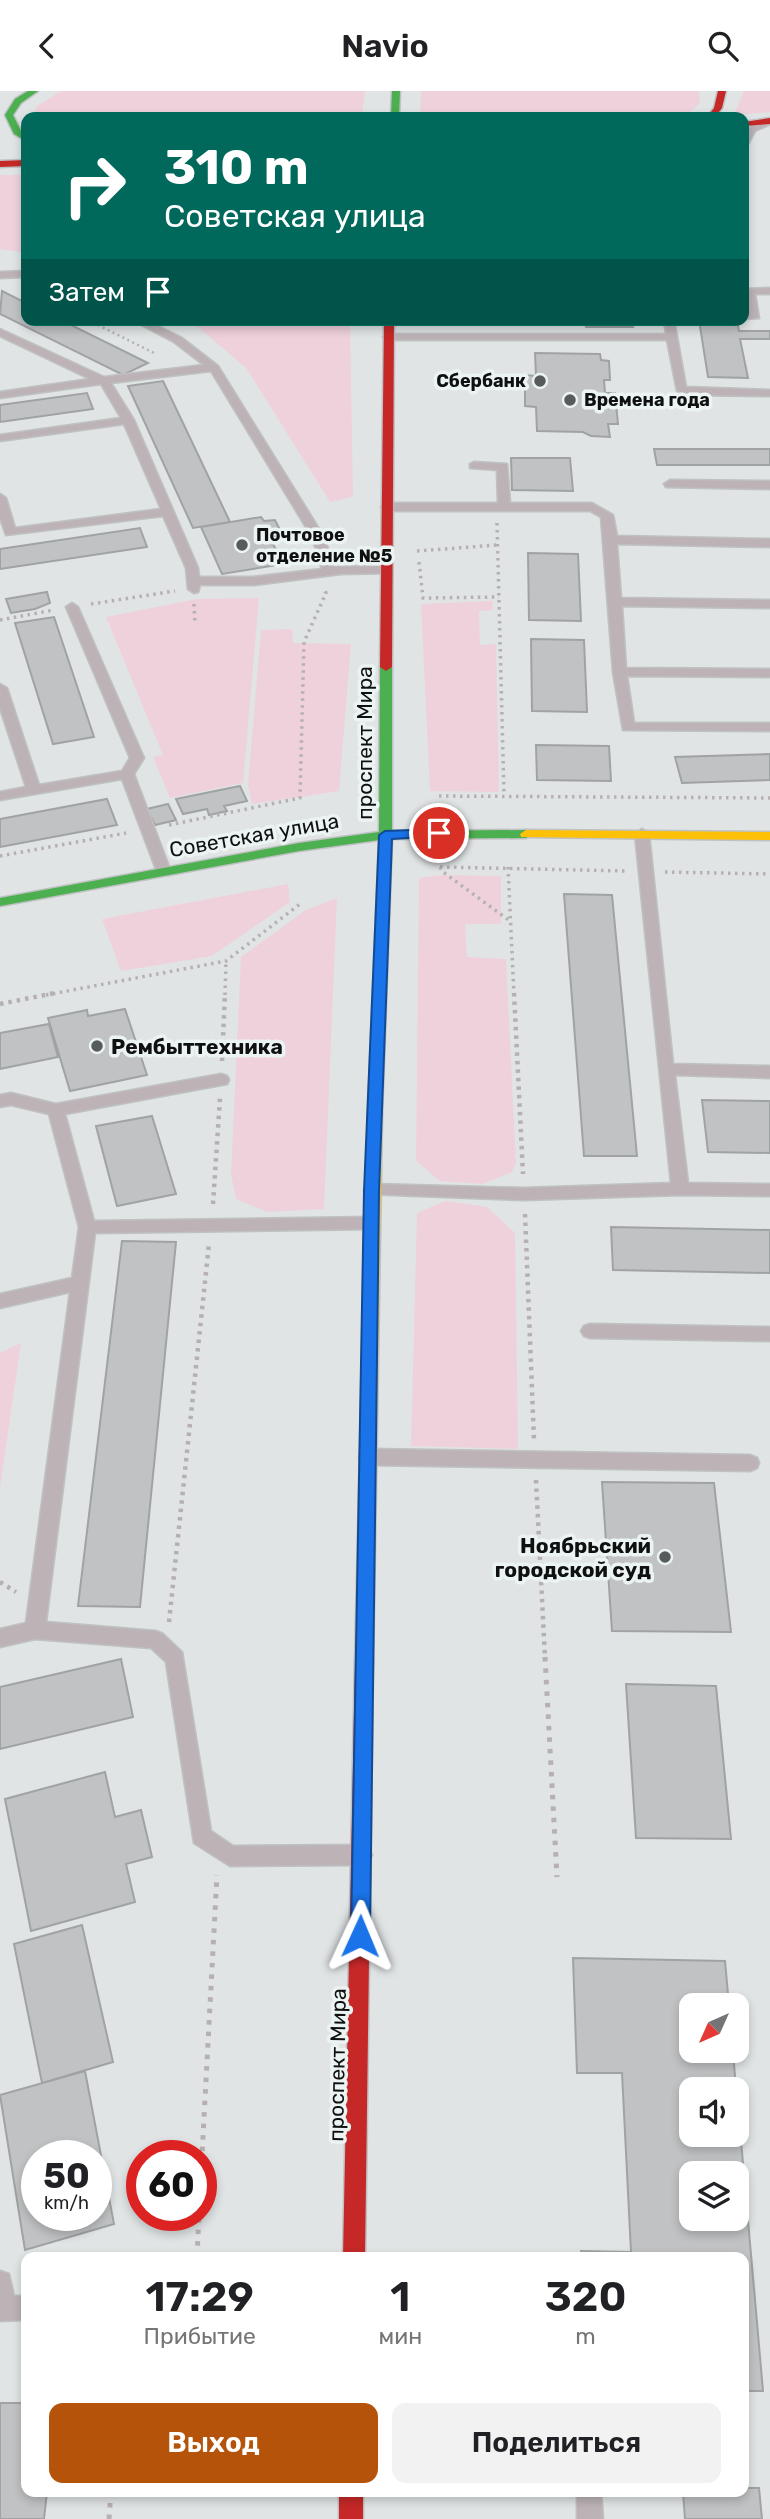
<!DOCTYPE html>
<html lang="ru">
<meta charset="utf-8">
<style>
:root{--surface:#fff;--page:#f2f2f2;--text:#202124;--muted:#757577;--accent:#b45309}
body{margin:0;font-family:Rubik,sans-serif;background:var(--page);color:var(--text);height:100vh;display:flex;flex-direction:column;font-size:26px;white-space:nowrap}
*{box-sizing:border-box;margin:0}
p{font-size:23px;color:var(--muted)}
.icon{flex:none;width:38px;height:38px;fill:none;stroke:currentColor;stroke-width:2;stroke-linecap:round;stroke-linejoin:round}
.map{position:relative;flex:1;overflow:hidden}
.sheet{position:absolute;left:21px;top:2161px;width:728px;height:245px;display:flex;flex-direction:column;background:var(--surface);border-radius:14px;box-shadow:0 4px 10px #0003}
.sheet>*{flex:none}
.top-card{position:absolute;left:21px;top:21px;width:728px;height:214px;border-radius:14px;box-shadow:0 4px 10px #0003;background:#00695c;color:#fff;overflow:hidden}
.needle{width:46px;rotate:225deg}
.tools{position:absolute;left:679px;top:1902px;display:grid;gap:14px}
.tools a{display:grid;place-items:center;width:70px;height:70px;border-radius:14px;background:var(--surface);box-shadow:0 4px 10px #0003;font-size:35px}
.speed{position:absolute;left:21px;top:2049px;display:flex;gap:14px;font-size:35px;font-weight:700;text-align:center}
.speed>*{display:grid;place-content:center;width:91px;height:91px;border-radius:50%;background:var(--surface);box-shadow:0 4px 10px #0003;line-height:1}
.speed small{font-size:18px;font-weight:400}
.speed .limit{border:10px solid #d22;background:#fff;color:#111}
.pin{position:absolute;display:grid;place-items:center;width:60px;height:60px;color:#fff;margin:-30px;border:4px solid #fff;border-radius:50%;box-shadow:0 2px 7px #0007}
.me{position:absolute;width:77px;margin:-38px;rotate:1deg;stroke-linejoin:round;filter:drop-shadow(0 0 5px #0008)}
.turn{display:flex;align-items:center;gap:24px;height:147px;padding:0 28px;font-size:32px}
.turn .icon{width:91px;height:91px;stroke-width:2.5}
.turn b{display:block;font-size:49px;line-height:60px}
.then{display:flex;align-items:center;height:66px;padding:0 28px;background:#0003;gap:14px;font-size:26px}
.eta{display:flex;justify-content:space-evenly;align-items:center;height:119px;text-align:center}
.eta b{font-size:42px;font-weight:600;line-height:49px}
.action{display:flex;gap:14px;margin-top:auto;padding:14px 28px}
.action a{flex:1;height:80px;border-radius:14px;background:var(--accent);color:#fff;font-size:28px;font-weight:600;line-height:80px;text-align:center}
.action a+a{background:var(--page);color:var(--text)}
header{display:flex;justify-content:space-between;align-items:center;height:91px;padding:0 28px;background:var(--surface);font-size:32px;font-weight:600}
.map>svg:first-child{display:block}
</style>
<header><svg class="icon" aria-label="back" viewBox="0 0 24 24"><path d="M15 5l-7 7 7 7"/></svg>Navio<svg class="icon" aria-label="search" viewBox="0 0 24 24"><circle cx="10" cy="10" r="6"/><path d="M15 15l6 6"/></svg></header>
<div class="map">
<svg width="770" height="2428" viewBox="0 0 770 2428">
<rect width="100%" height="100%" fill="#e0e4e5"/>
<path fill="#efd1dc" d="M61 0H365L362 26H32L37 15Z
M421 0H699L700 12 684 26H420Z
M744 0H770V21L734 24Z
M0 84H26V162L0 158Z
M184 229H350L353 406 330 411 246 277 199 237Z
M259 507 243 692 170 707 153 666 163 664 106 526 197 508Z
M492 510 493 519 479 520 480 554 496 553 499 701 430 700 421 513Z
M292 538 293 552 351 553 339 700 252 713 248 694 261 539Z
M441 784 501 785V833H465L467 866 506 868 516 1072 512 1081 483 1093 440 1090 416 1070 419 787Z
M288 793 290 811 212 865 121 880 102 828Z
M337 807 324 1118 267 1121 236 1108 231 1084 241 866 306 819Z
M445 1110 487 1116 515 1142 518 1358 411 1355 417 1122Z
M21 1252 0 1397V1398V1262Z"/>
<path fill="#c0c2c3" stroke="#a0a3a4" stroke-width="2" fill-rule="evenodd" d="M2 200 26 212V229H61L148 272 123 284 0 223Z
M585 229H631L633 236H586Z
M699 229H737L739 240H770V248H740L748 287 708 286Z
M535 262 600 263 601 269 609 270 610 289H604L605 302H615L618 333H608L610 346 591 345 583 341 537 340 536 316 525 315V284L536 285Z
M163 290 230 431 193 437 128 295Z
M87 302 93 318 0 331V314Z
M654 358H770V374H657Z
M511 367H570L573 400 512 399Z
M261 426 264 430 275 429 283 445 270 447 283 473 222 483 201 436Z
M140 437 147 456 0 478V458Z
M528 462 578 463 581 530 529 529Z
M47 501 50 512 35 518 11 522 6 508Z
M54 526 94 646 53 653 15 532Z
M531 548 584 549 587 621 532 620Z
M536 654 609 655 611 690 537 689Z
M770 663V689L682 692 675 666Z
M240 695 247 710 224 715 227 720 209 724 207 718 183 723 176 708Z
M107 708 117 734 0 756V728Z
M168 713 176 729 155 734 147 718Z
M564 803 612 804 637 1065H584Z
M125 918 147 984 70 1000 48 927 87 919 88 925Z
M49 933 58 966 0 978V942Z
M702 1009 770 1010V1062L708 1061Z
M152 1025 176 1103 117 1115 96 1035Z
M611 1136 770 1139V1182L613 1179Z
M122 1150 176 1151 140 1516 78 1515Z
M602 1391 714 1392 731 1541 612 1540Z
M121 1568 133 1626 0 1658V1596Z
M626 1593 716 1595 731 1748 636 1747Z
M105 1681 115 1726 141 1719 152 1766 126 1773 135 1811 31 1840 5 1708Z
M82 1834 113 1971 42 1992 14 1853Z
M573 1867 725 1870 729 1914H691V1960H733L736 1998H691V2044H737V2004L763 2300H744V2166H581V2160L631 2161 622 1982H577ZM691 2082H737V2128H691Z
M85 1980 114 2133 25 2159 0 2004ZM37 2065H96V2124H37Z
M0 2312H26V2401H47L44 2428H0Z
M744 2397H759L762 2428H685L683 2401H744Z"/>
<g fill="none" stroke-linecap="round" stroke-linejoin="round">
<g stroke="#bfc1c2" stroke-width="3">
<path id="lane" d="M765 28H770V33L755 40 747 55 744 56C744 38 749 35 765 28Z
M26 180V186L0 187V181Z
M770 197V203H755L759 227 744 228V222H749L745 198Z
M132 229H146L182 247 218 275 324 446 334 476 385 475 391 479 389 482 341 483 253 494H200L198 501 194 502 188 498 186 477 163 425 6 444 0 427V403L6 407 15 437 161 418 124 333 0 350V344L121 327 101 293 0 307V301L90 288 0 245V238L104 286 204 274 174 251ZM211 280 312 446 322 478 253 486H199L198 477 134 329 111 292Z
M664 229H674L686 296 770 299V305L689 304 677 300 667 249H388L383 246 388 243H666Z
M474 371 507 373 510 412H592L613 424 617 445 770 448V456L617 453 621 507 770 509V517L622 515 626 577 770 578V586L627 585 634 632H770V640L623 639 613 581 601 426 590 420H387L381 416 387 412H498L497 379 470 377V373Z
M670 389 770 390V398L666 396 664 393Z
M72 512 78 516 144 667 134 683 171 781 169 784H159L157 781 122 688 0 709V701L26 696 0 617V593L7 597 39 694 122 680 130 667 66 516Z
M642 738 649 743 673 973 770 975V987L675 984 688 1092 770 1093V1105L680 1104 524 1109 366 1103 364 1099 366 1095 372 1093 524 1097 671 1092 635 743Z
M221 983 227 985 229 989 227 993 65 1023 94 1130 371 1126 377 1127 379 1132 377 1137 371 1138 95 1142 46 1531 156 1540 163 1543 182 1561 211 1740 233 1755 361 1754 369 1757 372 1764 369 1771 361 1774 230 1775 194 1752 166 1571 151 1557 35 1548 0 1556V1538L26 1532 70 1201 0 1217V1203L72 1187 79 1136 49 1023 11 1014 0 1016V1004L11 1002 56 1013Z
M590 1233 770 1236V1250L590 1247 584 1245 581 1240 584 1235Z
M368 1358 750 1364 757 1367 759 1372 757 1377 750 1380 368 1374 361 1371 359 1366 361 1361Z
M0 2180 9 2183 14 2205H26V2229L0 2230Z
M577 2401H601L603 2428H577Z"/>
</g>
<g stroke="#bfc1c2" stroke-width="3">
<path id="fast" d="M28 0H38L21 12 13 24 21 40 26 43V50L14 43 5 24 15 8Z
M392 0H400L399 26H391Z
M386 572 392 576V740L526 739 532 743 526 747 392 748 382 1022 380 1026H370L368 1022 379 749 299 760 0 815V807L299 752 379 741 380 576Z"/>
</g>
<g stroke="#bfc1c2" stroke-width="3">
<path id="slow" d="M526 739 770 741V749L521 746 520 743Z
M375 1017 382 1022 373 1571 370 1577 364 1579 358 1577 355 1571 368 1022Z"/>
</g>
<g stroke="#bfc1c2" stroke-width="3">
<path id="jam" d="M718 0H726L722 17 715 26H707L714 17Z
M770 27V33L744 35V31Z
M26 69V75L0 76V70Z
M384 229H394L392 576 386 580 380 576Z
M364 1563 370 1565 373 1571 365 2166H343L355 1571 358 1565Z
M339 2401H363V2428H339Z"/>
</g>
<path stroke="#b6b0b3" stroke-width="2.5" stroke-dasharray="2 3.5" stroke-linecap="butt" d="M88 229 156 263"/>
<path stroke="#b6b0b3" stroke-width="3.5" stroke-dasharray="2.5 4.5" stroke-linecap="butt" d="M497 432 504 704
M417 460 497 454
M419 471 423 507 499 506
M91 513 175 500
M194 513 195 533
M0 529 54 519
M439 705 770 707
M169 734 300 707 304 551 326 502 324 498
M0 765 126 742
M440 776 625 780
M440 776 443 781 510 830
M508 776 514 904
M665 781 770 783
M46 904 226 870 300 813
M225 904 226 870"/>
<path stroke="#b6b0b3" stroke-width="4.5" stroke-dasharray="3.5 5" stroke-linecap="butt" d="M514 902 523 1083
M0 913 55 902
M222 970 225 902
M213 1113 220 1007
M525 1123 534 1349
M536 1389 545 1567
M0 1491 16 1501
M169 1531 209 1153"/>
<path stroke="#b6b0b3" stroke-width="5" stroke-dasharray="4.5 7" stroke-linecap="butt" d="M545 1566 557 1786
M201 2083 217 1784
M197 2166 199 2124
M109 2428 111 2401"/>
<use href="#lane" fill="#bdb3b6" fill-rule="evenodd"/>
<use href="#fast" fill="#4caf50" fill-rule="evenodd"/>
<use href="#slow" fill="#ffc107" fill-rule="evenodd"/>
<use href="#jam" fill="#c62828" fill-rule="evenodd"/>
</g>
<path fill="#1a73e8" stroke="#114b97" stroke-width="2" d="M439 738 445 742 443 745 392 748 379 1100 370 1845 368 1852 360 1854 353 1852 351 1845 364 1100 379 744 385 740Z"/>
<g fill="#585b5b" stroke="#ecf3f3" stroke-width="2.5">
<circle cx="540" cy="290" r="7"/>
<circle cx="570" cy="309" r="7"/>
<circle cx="242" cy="454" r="7"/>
<circle cx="97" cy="955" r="7"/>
<circle cx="665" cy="1466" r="7"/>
</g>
<g text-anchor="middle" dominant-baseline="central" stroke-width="7" stroke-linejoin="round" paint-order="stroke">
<g font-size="18" font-weight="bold" fill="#0f1111" stroke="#ecf3f3" text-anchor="start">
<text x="526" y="290" text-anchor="end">Сбербанк</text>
<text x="584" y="309">Времена года</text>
<text x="256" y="444">Почтовое<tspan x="256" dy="21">отделение №5</tspan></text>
</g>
<g font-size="21" fill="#0f1111" stroke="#ecf3f3">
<text transform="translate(364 652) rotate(-90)">проспект Мира</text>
<text transform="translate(254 744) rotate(-10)">Советская улица</text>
<text transform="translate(337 1974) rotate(-89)">проспект Мира</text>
</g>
<g font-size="21" font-weight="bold" fill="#0f1111" stroke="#ecf3f3" text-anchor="start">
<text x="111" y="955">Рембыттехника</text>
<text x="651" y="1454" text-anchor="end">Ноябрьский<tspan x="651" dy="24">городской суд</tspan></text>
</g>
</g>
</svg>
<div class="tools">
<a><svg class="needle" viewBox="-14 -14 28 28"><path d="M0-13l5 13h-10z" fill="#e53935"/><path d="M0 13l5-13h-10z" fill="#757577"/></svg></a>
<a><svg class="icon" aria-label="sound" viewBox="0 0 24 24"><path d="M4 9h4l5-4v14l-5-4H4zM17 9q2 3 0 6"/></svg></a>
<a><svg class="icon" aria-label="layers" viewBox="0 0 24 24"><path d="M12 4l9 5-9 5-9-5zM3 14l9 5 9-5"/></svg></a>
</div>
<div class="speed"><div>50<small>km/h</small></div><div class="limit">60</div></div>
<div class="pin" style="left:439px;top:742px;background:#d93025"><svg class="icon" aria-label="arrive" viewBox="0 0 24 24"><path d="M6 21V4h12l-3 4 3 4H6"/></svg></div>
<svg class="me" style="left:360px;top:1845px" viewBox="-20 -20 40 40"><path d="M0-17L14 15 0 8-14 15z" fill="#1a73e8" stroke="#fff" stroke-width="4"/></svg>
<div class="top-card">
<div class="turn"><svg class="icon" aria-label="right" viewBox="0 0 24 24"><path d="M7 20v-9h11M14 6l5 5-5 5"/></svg><div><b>310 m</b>Советская улица</div></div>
<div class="then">Затем<svg class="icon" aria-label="arrive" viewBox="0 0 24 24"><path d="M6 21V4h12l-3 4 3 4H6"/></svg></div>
</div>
<section class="sheet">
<div class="eta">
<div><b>17:29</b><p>Прибытие</p></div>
<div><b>1</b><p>мин</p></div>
<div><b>320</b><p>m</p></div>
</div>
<div class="action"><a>Выход</a><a>Поделиться</a></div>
</section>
</div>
